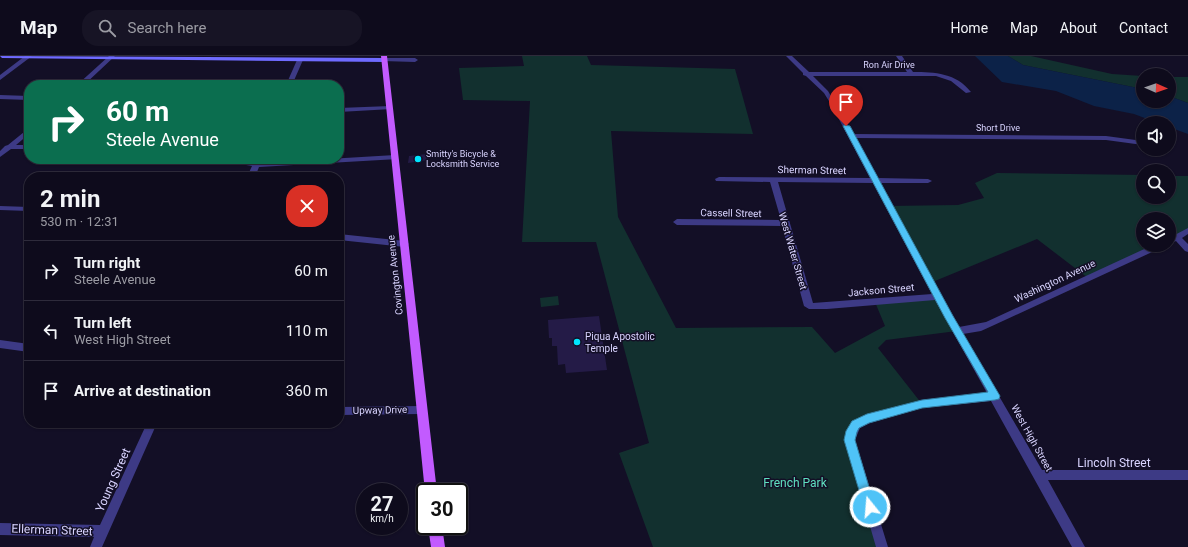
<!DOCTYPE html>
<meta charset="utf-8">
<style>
:root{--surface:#0e0b1c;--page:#171425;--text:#f1f3f6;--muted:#9b9ba3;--line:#2e2b3b}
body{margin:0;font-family:Roboto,sans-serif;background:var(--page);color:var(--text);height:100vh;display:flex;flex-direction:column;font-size:15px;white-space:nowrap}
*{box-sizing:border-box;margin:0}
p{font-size:13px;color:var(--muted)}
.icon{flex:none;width:22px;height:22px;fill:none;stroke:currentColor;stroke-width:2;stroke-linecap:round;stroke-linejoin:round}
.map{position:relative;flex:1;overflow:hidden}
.side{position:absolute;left:24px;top:116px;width:320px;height:256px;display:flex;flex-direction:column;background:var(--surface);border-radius:16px;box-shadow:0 1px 3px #0004,0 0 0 1px var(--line)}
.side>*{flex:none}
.top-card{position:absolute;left:24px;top:24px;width:320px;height:84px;border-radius:16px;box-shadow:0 1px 3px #0004,0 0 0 1px var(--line);background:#0b6e4f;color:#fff;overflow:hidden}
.needle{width:26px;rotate:92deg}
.fabs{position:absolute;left:1136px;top:12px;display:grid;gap:8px}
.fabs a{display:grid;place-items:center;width:40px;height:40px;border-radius:50%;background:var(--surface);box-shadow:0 1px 3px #0004,0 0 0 1px var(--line);font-size:20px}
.speed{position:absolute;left:356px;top:427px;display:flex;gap:8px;font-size:20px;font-weight:700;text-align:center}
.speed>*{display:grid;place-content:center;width:52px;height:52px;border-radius:50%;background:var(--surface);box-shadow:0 1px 3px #0004,0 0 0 1px var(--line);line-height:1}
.speed small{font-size:10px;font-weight:400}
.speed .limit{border:2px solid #111;border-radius:6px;background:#fff;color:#111}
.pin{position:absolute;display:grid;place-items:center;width:34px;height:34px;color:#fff;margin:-41px -17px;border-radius:50% 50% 50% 0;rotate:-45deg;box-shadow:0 0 4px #0007}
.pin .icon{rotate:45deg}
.me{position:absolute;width:44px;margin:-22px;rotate:343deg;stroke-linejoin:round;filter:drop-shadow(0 0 3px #0008)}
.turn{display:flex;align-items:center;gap:14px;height:84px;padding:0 16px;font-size:18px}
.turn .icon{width:52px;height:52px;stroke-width:2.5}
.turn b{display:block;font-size:28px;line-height:34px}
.round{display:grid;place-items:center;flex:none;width:42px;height:42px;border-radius:16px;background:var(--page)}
.head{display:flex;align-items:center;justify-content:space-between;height:68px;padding:0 16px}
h1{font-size:24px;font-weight:700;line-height:30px}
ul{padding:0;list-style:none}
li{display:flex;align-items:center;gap:12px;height:60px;padding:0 16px;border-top:1px solid var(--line)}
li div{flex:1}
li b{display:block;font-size:15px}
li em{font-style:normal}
header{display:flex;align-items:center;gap:24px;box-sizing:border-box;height:56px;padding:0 20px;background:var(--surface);border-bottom:1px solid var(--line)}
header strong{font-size:19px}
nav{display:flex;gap:22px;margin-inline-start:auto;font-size:14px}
.search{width:280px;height:36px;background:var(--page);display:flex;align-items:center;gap:10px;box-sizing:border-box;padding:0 14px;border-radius:16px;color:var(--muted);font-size:15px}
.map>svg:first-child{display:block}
</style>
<header>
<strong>Map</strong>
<div class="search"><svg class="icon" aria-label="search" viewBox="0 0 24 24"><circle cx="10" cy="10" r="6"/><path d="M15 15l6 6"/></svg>Search here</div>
<nav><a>Home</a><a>Map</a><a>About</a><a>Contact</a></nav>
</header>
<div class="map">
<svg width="1188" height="491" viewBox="0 0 1188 491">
<rect width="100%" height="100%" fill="#130f26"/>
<path fill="#12302f" d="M522 0H587L591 9 735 13 753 78 611 75 618 161 676 272 812 271 835 297 885 270 875 246 938 241 957 275 886 284 878 292 922 348 867 363 852 375 882 491H653L619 397 649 387 596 186H522L530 45 463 44 459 12 524 10Z
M1008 0H1031L1112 18 1143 20V33L1023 9Z
M1169 21H1188V47L1169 40Z
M997 117 1143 119V141H1169V120H1188V175L1169 185V163H1143V189H1160L1088 222 1037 183 930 227 889 150 958 149 984 142 975 127Z
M558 240 559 249 541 251 540 242Z"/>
<path fill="#0c2248" d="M975 0H1008L1023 9 1143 33V45H1169V40L1188 47V78L1169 71V67H1158L1134 58 1094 50 1056 35 1002 26Z"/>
<path fill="#241b47" d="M427 98 428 104 408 107 409 100Z
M599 260 607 314 566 317 565 308 558 309 557 290H552V282H549L548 264Z"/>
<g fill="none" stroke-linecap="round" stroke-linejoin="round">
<path fill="#3d3a85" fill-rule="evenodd" d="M25 0H32L0 24V19Z
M109 0H115L84 29H77Z
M786 0H792L809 16H907L896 0H902L913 16C935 16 956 17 971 36L966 37 951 25 936 20H813L828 35 853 78 1106 80 1143 85V89L1106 84 856 82 878 122 928 123 932 125 928 127H880L959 271 986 266 1153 189H1164L1163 191 992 270 981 275 963 278 1042 414H1188V424H1048L1085 491H1072L991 345 922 352 870 367 860 372 855 384 888 491H876L845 384 847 375 852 366 867 358 922 344 987 337 935 244 827 253H809L804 250 782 170 677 169 673 166 677 163 781 164 770 126 716 125 715 123 719 121 870 122 832 50 824 37 806 20 803 19V17ZM778 126 873 127 932 238 813 247Z
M300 2 303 4 292 29H286L297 4Z
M384 2H415L418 4 415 6 382 5V3Z
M0 39 29 40V44L0 43Z
M390 50 392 51V53L339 56V52Z
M29 72V78L16 89H29V93H11L0 101V95L5 90 8 89Z
M395 99H398V103L259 111 255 121H247L252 110 222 105 218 103H234L253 106 255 103H261V107Z
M0 150 29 151V155L0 154Z
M1188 172V178L1182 182 1188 188V196L1185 195 1176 185 1169 188V182Z
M339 178 405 185 409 188 405 191 339 184Z
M0 284 29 288V296L0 292Z
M421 350 425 351 426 354 425 357 421 358 339 359V351Z
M147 367H157L102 491H90L94 481 0 479V467L100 469Z"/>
<path fill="#6f6bff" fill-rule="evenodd" d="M0 0 384 2 387 4 384 6 2 2Z"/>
<path fill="#c25bff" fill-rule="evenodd" d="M381 0H387L437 436H425Z
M428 470H442L445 491H431Z"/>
</g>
<path fill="#4fc3f7" stroke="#337fa1" d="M844 69 850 70 953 260 1000 340 999 343 995 344 922 352 869 367 859 372 857 376 855 384 875 451 874 455 870 456 865 455 864 451 844 384 846 375 852 365 867 358 922 344 988 336 945 262 843 70Z"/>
<g fill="#00e5ff" stroke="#130f26" stroke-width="1.5">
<circle cx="418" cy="103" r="4"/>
<circle cx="577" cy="286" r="4"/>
</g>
<g text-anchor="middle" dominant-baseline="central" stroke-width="3" stroke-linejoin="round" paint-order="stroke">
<g font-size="9" fill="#d9d4ff" stroke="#130f26">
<text x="889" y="9">Ron Air Drive</text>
<text x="998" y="72">Short Drive</text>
</g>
<g font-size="9" fill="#d9d4ff" stroke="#130f26" text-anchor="start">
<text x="426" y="98">Smitty's Bicycle &amp;<tspan x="426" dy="10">Locksmith Service</tspan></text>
</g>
<g font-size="10" fill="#d9d4ff" stroke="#130f26">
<text transform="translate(812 114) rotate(1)">Sherman Street</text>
<text transform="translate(731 157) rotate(1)">Cassell Street</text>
<text transform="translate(793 195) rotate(74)">West Water Street</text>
<text transform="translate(395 219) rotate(-96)">Covington Avenue</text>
<text transform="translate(1055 225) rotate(-25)">Washington Avenue</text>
<text transform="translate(881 234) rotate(-5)">Jackson Street</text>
<text transform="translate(380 354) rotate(-1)">Upway Drive</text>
<text transform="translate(1032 382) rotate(61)">West High Street</text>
</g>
<g font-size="10" fill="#d9d4ff" stroke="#130f26" text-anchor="start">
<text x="585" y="280">Piqua Apostolic<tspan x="585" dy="12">Temple</tspan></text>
</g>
<g font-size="12" fill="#d9d4ff" stroke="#130f26">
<text x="1114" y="407">Lincoln Street</text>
<text transform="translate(113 424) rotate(-66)">Young Street</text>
<text transform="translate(52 474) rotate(2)">Ellerman Street</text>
</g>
<g font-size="12" fill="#5fe0c0" stroke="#130f26">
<text x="795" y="427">French Park</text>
</g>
</g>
</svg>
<div class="fabs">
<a><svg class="needle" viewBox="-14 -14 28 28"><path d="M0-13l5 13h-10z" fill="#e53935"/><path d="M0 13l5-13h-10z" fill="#9b9ba3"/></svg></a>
<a><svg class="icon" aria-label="sound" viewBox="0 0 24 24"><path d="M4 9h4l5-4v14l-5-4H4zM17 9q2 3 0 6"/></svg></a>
<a><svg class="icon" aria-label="search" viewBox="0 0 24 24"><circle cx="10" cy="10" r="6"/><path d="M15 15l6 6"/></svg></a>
<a><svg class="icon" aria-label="layers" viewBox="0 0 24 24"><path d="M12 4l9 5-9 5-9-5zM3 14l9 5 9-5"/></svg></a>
</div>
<div class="speed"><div>27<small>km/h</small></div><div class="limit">30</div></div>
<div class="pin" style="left:846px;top:70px;background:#d93025"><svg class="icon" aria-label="arrive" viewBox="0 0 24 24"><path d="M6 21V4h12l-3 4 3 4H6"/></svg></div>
<svg class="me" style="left:870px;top:451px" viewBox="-20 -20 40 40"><circle r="17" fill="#4fc3f7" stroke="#fff" stroke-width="3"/><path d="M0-11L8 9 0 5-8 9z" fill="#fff"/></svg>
<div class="top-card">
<div class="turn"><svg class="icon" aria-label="right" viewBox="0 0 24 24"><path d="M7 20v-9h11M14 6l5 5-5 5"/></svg><div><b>60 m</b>Steele Avenue</div></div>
</div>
<section class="side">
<div class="head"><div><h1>2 min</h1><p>530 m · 12:31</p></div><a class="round" style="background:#d93025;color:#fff"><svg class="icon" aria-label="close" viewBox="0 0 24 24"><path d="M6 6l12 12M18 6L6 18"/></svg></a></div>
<ul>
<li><svg class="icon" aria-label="right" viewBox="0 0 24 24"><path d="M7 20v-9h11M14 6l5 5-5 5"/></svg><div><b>Turn right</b><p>Steele Avenue</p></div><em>60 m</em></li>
<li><svg class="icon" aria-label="left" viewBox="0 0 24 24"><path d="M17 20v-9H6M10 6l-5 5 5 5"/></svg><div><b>Turn left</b><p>West High Street</p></div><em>110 m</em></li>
<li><svg class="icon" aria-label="arrive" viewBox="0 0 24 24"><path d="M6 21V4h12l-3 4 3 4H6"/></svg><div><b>Arrive at destination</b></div><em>360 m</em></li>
</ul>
</section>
</div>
